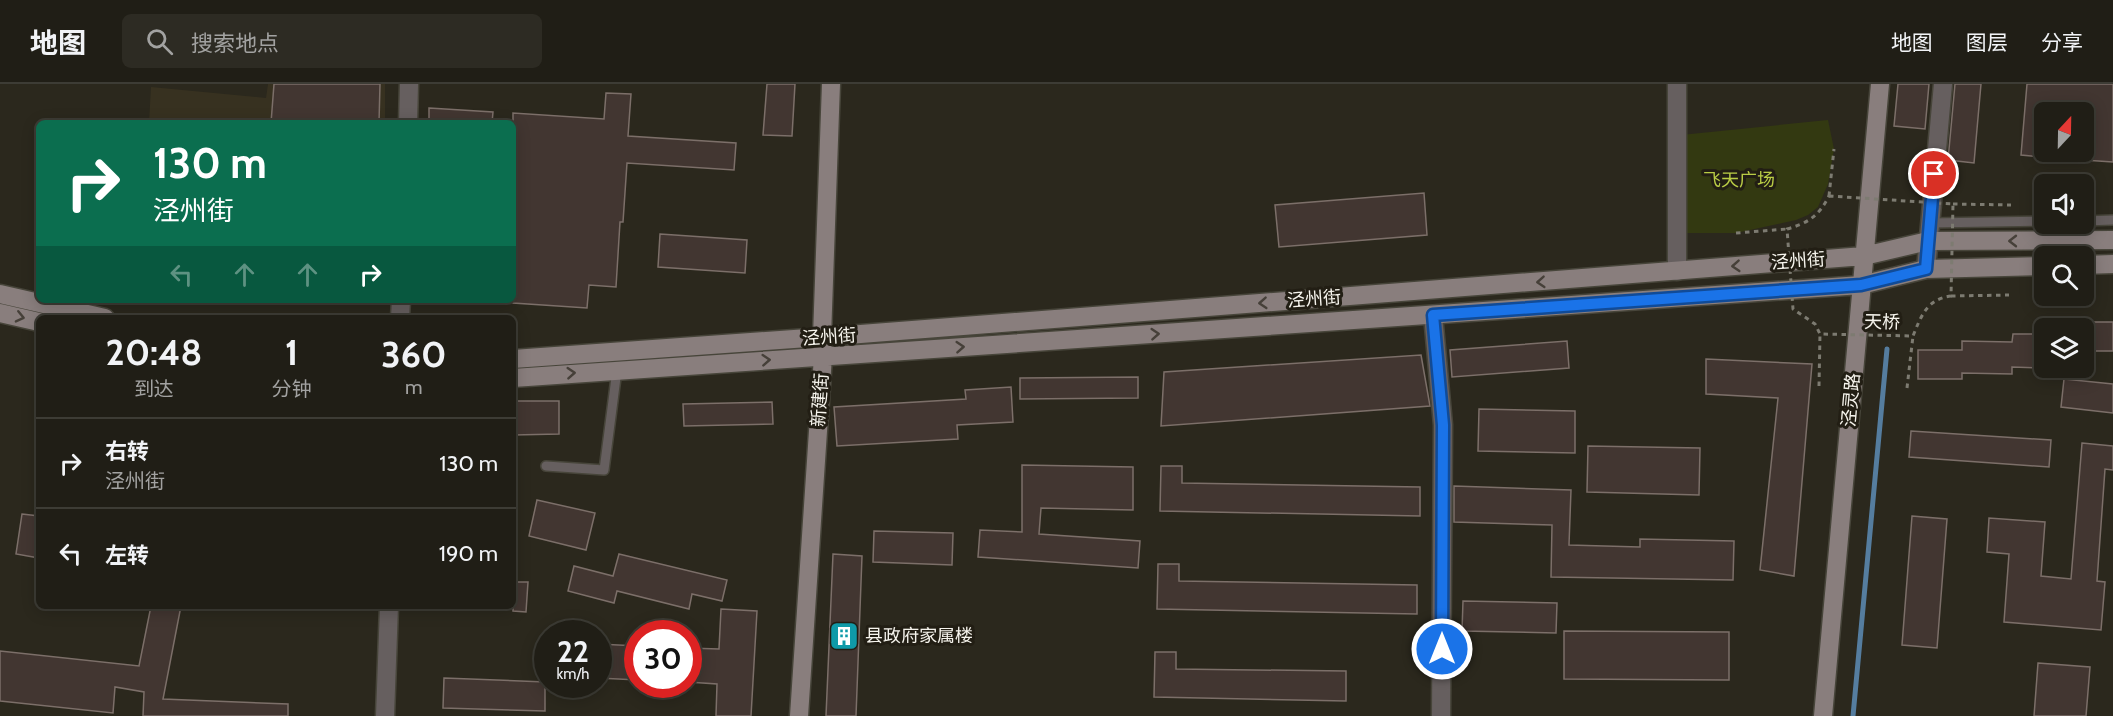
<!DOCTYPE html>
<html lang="zh">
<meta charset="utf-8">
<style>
:root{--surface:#201e16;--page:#2d2b23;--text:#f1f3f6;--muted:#a2a2a1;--line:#3d3c35}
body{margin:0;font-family:Cabin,"Noto Sans SC",sans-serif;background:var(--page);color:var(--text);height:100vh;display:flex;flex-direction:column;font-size:22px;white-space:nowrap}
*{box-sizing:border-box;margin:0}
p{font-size:20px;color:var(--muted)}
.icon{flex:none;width:33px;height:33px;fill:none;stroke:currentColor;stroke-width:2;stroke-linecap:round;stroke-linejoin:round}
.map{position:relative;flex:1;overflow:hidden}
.drawer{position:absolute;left:36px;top:231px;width:480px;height:294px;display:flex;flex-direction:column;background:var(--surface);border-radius:9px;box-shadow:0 3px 15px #0003,0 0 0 2px var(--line)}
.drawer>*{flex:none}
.guide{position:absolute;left:36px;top:36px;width:480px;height:183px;border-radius:9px;box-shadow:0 3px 15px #0003,0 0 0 2px var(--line);background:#0b6e4f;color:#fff;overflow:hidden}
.needle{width:39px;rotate:22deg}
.controls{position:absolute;left:2034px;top:18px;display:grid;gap:12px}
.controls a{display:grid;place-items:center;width:60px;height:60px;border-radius:9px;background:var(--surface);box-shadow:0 3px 15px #0003,0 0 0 2px var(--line);font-size:30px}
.speed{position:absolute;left:534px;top:536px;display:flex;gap:12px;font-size:30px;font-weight:700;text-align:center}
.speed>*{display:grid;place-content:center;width:78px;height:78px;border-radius:50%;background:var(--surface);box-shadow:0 3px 15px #0003,0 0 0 2px var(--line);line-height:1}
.speed small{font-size:15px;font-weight:400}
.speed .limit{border:9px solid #d22;background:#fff;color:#111}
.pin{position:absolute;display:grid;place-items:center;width:51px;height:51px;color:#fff;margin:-26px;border:3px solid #fff;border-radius:50%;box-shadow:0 2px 6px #0007}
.me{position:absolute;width:66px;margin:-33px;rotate:0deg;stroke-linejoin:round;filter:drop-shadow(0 0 4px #0008)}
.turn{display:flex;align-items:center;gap:21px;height:126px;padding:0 18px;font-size:27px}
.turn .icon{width:78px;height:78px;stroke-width:2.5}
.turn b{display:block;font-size:42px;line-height:51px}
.lanes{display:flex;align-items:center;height:57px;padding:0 18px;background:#0003;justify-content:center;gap:30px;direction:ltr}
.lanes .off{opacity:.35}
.eta{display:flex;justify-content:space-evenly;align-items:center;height:102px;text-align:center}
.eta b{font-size:36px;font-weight:700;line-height:42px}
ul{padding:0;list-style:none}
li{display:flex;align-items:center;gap:18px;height:90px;padding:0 18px;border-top:2px solid var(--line)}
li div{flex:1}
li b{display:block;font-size:22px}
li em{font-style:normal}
header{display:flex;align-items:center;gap:36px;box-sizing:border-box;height:84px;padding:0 30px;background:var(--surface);border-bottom:2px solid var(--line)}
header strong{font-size:28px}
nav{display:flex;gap:33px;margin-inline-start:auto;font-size:21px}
.search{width:420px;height:54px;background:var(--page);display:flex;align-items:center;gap:15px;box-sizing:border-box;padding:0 21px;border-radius:9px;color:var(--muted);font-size:22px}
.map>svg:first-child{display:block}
</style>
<header>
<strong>地图</strong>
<div class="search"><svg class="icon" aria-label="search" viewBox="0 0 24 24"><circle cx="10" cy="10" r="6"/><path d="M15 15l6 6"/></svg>搜索地点</div>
<nav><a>地图</a><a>图层</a><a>分享</a></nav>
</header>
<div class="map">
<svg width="2113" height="632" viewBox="0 0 2113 632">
<rect width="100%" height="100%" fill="#2b281d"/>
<path fill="#373120" d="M268 0H385V39H149L151 3 266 14Z"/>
<path fill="#333911" d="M1828 36 1834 65 1828 100 1818 123 1808 131 1796 136 1736 149H1687L1681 51Z"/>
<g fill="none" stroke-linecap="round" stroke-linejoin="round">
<path stroke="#557d9f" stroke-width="5" d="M1853 632 1887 265"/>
</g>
<path fill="#423631" stroke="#7c6f69" stroke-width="1.5" d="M274 0H380L379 39H271Z
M767 0H795L792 52 763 51Z
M1898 0H1929L1925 45 1894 42Z
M1955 0H1981L1974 79 1948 76Z
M2027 0H2113V78L2084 76V28H2044V73L2021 71Z
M606 9 631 10 628 52 736 59 734 86 627 79 623 138H620L616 203 589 201 587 224 513 219V29L604 35Z
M429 24 493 28 492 39H429Z
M1424 109 1427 151 1279 163 1275 121Z
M660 150 747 156 745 189 658 183Z
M2084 238H2113V267H2084Z
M2013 250H2044V284L2012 283V290L1962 289V295H1918V266H1962V257L2012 258Z
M1567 257 1569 284 1452 293 1450 266Z
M1421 271 1430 322 1161 342 1164 288Z
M1706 275 1812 280 1794 492 1760 486 1778 314 1706 310Z
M1138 293V314L1020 315V294Z
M2064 295 2113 300V329L2061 323Z
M1011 303 1013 338 957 341 958 355 837 362 834 323 966 315 965 306Z
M513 317H559V350L513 351Z
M772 318 773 340 684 342 683 320Z
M1479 325 1575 327V369L1478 367Z
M1911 347 2051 356 2049 383 1909 373Z
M2082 359 2113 362V386L2105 385 2097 497 2105 498 2101 546 2004 538 2009 470 1987 468 1989 434 2045 438 2041 492 2071 495Z
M1588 362 1700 364 1699 411 1587 408Z
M1022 381 1133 383V426L1041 424 1039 450 1140 457 1138 484 978 473 980 446 1022 448Z
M1161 382H1182V399L1420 403V432L1160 427Z
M1454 402 1571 406 1569 461 1640 463V455L1734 457 1733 496 1551 493 1552 441 1454 438Z
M537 416 595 429 586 466 529 452Z
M22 430 39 432V474L16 470Z
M1912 432 1947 435 1937 564 1902 561Z
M874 447 953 449 952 481 873 478Z
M619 470 727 496 722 517 692 510 689 525 617 507 614 519 568 507 574 482 613 492Z
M833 470 862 472 856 632H826Z
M1158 480H1179V497L1417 501V530L1157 525Z
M513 498H528L526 528 513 527Z
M1463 517 1557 519 1556 549 1462 547Z
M151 522H181L163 615 288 620V632H143L144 608 115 603 113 629 0 617V567L139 582Z
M721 525 757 527 751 632H716L717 600 688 598V564L719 565Z
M1564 547 1729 548V596L1564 595Z
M598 560 638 562V596L598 594Z
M1155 568H1176V585L1346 587V617L1154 613Z
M2038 579 2090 583 2086 632H2034Z
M444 594 545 598V627L443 624Z"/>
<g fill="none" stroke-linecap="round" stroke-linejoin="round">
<g stroke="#47453a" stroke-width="12">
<path id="lane" d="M2084 137 2113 136
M1930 139 2044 137
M546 382 604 386 617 286"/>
</g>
<g stroke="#47453a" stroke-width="21">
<path id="street" d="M1677 0V187
M408 39 409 0
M1926 185 1943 0
M1433 231 1443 341 1441 632
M400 234 401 216
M385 632 389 522"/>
</g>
<g stroke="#47453a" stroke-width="21">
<path id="secondary" d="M2084 181 2113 180
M0 210 105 234
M0 229 39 238
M513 275 822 253 1864 172 1928 157 2113 156
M513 294 1861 201 1926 185 2044 182
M799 632 823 272 822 253 831 0
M1823 632 1880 0"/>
</g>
<path stroke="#7d7b71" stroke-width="3" stroke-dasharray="4.5 4.5" stroke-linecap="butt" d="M1829 112 1834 65
M1953 120 2011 121
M1736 149 1787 145
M1951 212 2009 211
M1819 302 1820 250
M1907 304 1913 252"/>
<use href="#lane" stroke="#665f5f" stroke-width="9"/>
<use href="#street" stroke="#665f5f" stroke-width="18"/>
<use href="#secondary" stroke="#897e7d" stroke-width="18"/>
<path stroke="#7d7b71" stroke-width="3" stroke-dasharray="4.5 4.5" stroke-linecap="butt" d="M1829 112 1953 120 1951 212C1927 215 1921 232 1913 252L1820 250 1815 240 1793 225 1787 145C1808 139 1819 132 1829 112Z"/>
</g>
<defs><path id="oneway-chevron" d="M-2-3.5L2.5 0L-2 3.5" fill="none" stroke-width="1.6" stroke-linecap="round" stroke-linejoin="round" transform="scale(1.5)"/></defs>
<g stroke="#464039">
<use href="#oneway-chevron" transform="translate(2013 157) rotate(180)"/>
<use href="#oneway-chevron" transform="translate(1736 182) rotate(176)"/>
<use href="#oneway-chevron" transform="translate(1541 198) rotate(176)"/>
<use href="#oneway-chevron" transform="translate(1263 219) rotate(176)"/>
<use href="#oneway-chevron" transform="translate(20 233) rotate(13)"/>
<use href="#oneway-chevron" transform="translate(1155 250) rotate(-4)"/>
<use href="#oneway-chevron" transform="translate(960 263) rotate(-4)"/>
<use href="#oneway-chevron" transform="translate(766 276) rotate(-4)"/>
<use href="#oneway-chevron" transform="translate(571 289) rotate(-4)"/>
</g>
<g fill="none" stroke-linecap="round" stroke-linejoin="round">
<g stroke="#114b97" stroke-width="15">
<path id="route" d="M1442 565 1443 341 1433 231 1861 201 1926 185 1934 90"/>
</g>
<use href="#route" stroke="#1a73e8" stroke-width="10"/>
</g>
<defs>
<g id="building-square" transform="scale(1.5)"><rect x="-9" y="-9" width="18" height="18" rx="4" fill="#0f9aa8" stroke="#221e14"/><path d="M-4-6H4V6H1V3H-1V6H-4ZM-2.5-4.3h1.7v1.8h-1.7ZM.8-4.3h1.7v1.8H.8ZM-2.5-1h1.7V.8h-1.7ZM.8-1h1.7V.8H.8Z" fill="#fff"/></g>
</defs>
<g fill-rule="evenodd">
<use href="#building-square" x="844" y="552"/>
</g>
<g text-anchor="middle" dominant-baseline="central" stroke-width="6" stroke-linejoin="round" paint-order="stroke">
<g font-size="18" fill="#b9cc45" stroke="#221e14">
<text x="1739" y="96">飞天广场</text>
</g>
<g font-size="18" fill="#f6f4ed" stroke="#221e14">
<text transform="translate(1798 177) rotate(-4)">泾州街</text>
<text transform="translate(1314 215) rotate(-4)">泾州街</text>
<text transform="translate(1882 238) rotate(1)">天桥</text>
<text transform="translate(829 253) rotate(-4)">泾州街</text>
<text transform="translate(820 316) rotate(-86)">新建街</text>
<text transform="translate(1851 316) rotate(-85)">泾灵路</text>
</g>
<g font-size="18" fill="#f6f4ed" stroke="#221e14" text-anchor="start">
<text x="865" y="552">县政府家属楼</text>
</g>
</g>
</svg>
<div class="controls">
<a><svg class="needle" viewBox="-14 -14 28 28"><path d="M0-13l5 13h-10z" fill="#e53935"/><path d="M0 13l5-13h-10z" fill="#a2a2a1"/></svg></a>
<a><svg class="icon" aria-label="sound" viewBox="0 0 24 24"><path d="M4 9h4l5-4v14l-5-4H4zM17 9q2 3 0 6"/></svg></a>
<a><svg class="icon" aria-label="search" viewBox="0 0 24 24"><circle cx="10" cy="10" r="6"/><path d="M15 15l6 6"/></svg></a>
<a><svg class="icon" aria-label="layers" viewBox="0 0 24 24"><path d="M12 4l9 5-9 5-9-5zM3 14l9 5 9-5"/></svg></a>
</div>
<div class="speed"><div>22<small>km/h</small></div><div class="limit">30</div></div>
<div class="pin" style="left:1934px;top:90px;background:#d93025"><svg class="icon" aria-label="arrive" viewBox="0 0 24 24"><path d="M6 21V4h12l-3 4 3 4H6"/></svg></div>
<svg class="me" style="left:1442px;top:565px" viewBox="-20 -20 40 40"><circle r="17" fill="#1a73e8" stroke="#fff" stroke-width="3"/><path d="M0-11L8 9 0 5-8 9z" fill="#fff"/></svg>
<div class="guide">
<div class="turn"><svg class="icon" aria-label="right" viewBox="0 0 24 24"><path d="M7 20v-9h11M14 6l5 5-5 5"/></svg><div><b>130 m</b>泾州街</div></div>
<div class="lanes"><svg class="icon off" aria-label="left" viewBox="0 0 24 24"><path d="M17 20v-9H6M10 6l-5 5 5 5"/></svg><svg class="icon off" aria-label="ahead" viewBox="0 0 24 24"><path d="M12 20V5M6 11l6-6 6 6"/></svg><svg class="icon off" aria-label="ahead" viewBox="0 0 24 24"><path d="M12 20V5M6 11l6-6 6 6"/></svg><svg class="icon" aria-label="right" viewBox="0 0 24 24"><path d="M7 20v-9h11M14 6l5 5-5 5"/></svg></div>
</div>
<section class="drawer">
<div class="eta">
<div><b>20:48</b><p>到达</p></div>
<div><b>1</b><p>分钟</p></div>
<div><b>360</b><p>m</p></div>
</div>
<ul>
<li><svg class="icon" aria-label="right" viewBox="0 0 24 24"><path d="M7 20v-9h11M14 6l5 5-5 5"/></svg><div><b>右转</b><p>泾州街</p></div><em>130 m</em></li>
<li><svg class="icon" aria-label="left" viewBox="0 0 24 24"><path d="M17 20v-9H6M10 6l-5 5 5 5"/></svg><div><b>左转</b></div><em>190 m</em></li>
</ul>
</section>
</div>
